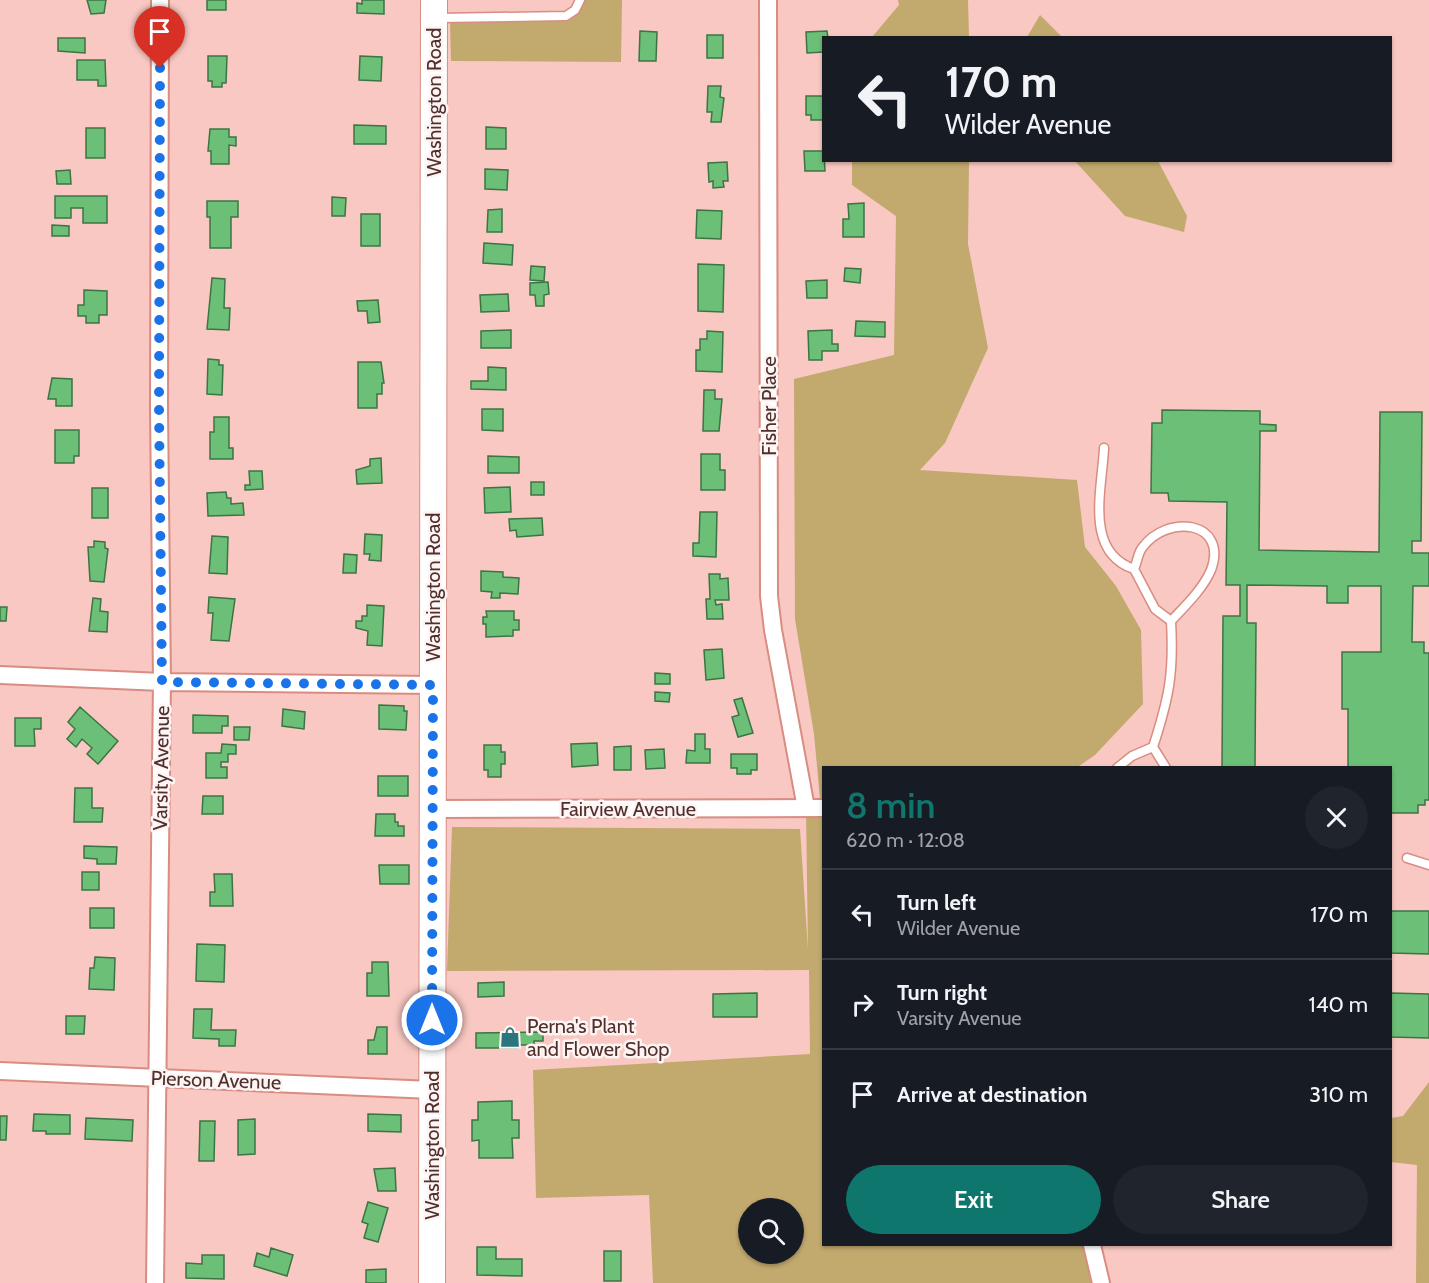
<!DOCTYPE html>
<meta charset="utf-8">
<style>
:root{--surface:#171b24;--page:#20242c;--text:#f1f3f6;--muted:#9ea1a6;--line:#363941;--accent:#0f766e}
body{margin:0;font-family:Cabin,sans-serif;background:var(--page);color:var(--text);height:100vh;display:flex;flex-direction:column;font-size:22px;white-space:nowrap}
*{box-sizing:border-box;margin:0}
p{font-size:20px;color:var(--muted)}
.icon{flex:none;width:33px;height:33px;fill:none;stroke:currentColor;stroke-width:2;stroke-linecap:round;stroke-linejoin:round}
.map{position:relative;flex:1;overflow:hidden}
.side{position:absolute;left:822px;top:766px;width:570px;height:480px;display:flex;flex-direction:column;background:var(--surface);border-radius:0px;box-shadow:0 2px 4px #0004}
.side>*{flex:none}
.top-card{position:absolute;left:822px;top:36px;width:570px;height:126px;border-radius:0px;box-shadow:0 2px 4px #0004;background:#171b24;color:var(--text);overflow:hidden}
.fabs{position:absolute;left:738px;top:1198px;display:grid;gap:12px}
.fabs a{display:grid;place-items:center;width:66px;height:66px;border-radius:50%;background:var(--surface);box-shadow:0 2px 4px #0004;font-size:30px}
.pin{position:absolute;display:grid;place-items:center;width:51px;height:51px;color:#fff;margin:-62px -26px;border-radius:50% 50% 50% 0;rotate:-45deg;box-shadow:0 0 6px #0007}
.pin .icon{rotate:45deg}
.me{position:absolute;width:66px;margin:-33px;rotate:0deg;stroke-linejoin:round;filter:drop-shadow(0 0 4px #0008)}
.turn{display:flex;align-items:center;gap:21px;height:126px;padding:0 24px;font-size:27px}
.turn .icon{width:78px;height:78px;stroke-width:2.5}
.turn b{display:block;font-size:42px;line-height:51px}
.round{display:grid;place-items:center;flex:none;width:63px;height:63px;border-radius:32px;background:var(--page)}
.overview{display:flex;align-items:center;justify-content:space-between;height:102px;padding:0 24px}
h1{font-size:36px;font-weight:600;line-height:45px;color:var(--accent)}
.primary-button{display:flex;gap:12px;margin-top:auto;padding:12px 24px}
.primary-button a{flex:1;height:69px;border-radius:36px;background:var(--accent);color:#fff;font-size:24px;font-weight:600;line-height:69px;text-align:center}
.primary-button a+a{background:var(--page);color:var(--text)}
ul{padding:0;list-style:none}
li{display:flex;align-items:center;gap:18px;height:90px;padding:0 24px;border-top:2px solid var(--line)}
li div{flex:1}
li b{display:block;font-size:22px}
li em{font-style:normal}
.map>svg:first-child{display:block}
</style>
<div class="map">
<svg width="1429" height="1283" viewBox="0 0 1429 1283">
<rect width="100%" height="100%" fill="#f9c8c2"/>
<path fill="#c2a96e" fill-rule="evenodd" d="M583 0H622L621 62 451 61 450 22 568 19Z
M898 0H968L969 37H872L899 5Z
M1040 15 1062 37H1027Z
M852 161H969L968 244 988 348 945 443 920 470 1077 480 1085 547 1116 586 1141 630 1143 704 1095 755 1076 768H824L823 798H820L814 734 795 619 794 379 894 355 896 216 852 185Z
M1075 161H1158L1187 216 1184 232 1125 216Z
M806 808H823L824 1245H1102L1104 1283H653L649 1195 536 1198 533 1070 810 1054 809 970 447 971 452 827 800 829 808 950ZM748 1209H794V1254H748Z
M1429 1082V1283H1416L1417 1165 1391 1162V1118L1403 1116Z"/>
<path fill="#6cbf77" stroke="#3d7444" stroke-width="1.5" d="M87 0H106L104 13 91 14Z
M207 0H226V10H207Z
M362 0H384V14L357 13V3L362 4Z
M640 31 657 32 656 61H639Z
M827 31 828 38H824V52L807 53 806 32Z
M707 35H723V58H707Z
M58 38H85V53L58 51Z
M208 56H227L226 83H222V87H212V81H208Z
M360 56 382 57 381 81 359 80Z
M77 60H105L106 86H98V80H77Z
M708 86H721L720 97 724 98 721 122H711L712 112H707Z
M806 96H824V120H811V115H806Z
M354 125 386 126V144H354Z
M486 127 506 128V149H486Z
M86 128H105V158H86Z
M210 129H229V137H236V146L229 145V164H211V151H208Z
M804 151H824L825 171H805Z
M727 162 728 181H723L724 187 713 188V181L709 182 708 163Z
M485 169 508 170 507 190 485 189Z
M70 170 71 184H57L56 171Z
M55 196H107V223H83V208H71V218H55Z
M332 197 346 198 345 216H332Z
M207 201H238V217H231V248H210V217H207Z
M864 203V237H843V219H849L848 204Z
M502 209V232H487L488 210Z
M697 210 722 211 721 239 696 238Z
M361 214H380V246H361Z
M52 225 69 226V236H52Z
M484 243 513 245 512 265 483 263Z
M698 264 724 265 723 312 698 311Z
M531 266 545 267 544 281 530 280Z
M845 268 861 269 860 283 844 281Z
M212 278 225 279 224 308H230L229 330 207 329Z
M827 280V298H807L806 281Z
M548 282 549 294 544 295V306H536L535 295H530V283Z
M84 290 107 291V315H99V323H86V316H78V305H84Z
M508 294 509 311 481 312 480 295Z
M378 300 380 322 368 323 367 311H358L357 301Z
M856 321 885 322V337L855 336Z
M511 330V348H481V331Z
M832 330V344H838V351H822V360H809L808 331Z
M707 331 723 332 722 372 696 371V350H700V339H707Z
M208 359 219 360V365H223L222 395 207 394Z
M358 362H381L384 383H382V394H377V408H358Z
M488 367 506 368V390L471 389V381H488Z
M52 378 72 379V406H56V399H48Z
M704 390H715V399H722L719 431H703Z
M482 409H503V431L482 430Z
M1162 410 1260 411V424L1276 425V431H1260L1259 550 1379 552 1380 412H1422L1421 541H1412V553H1429V586H1413L1412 642H1424V653H1429V800H1425V805H1418V813H1390V768H1348V709H1342V652H1381V586H1348V603H1327V586L1247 585V623H1256L1255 768H1222L1223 616H1240V585H1226L1227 502 1169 501 1168 493H1151L1152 423H1162Z
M214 417H229V448H233V459H210V432H214Z
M55 430H79V456H74V463H55Z
M701 454H720V470H725V490H701Z
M488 456 519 457V473H488Z
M381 458 382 483 357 484 356 470 370 466V459Z
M249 471H262L263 489 245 490V485H250Z
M531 482H544V495H531Z
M510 487 511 512 485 513 484 488Z
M92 488H108V518H92Z
M226 492 227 498H231V504L243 503 244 515 208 516 207 493Z
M700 512H717L716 557 693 556V543H699Z
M542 518 543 535 517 537 516 530 510 531 509 519Z
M365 534 382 535 381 561 369 560 370 554H364Z
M212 536 228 537 227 574 209 573Z
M94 541 105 542V548L108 549 104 582 90 581 88 547H94Z
M344 554 357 555 356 573H343Z
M481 571 503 572V577L519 578 518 594 500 593V598H491L492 592 481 591Z
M709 574H720V579L728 578 729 600H715L716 605 722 604 723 619H707L706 599H710Z
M209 597 235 599 229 641 211 640 213 613H208Z
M93 598 101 599 100 611 108 612 107 632 89 631Z
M367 605 384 606 382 646 367 645 368 631 356 628V621H362V616H367Z
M0 607H7L6 621H0Z
M486 611H514V620H519V630H513V636L486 637V624H483V617H487Z
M722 649 724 678 706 680 704 650Z
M655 673 670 674V684H655Z
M655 692 670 693 669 702 655 701Z
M742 698 753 733 738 737 732 717 739 715 734 700Z
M379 705 404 706V711H407L406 730 379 729Z
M80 707 118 741 98 764 87 754 92 748 82 739 76 747 67 739 75 729 68 722Z
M283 709 305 712 304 729 282 726Z
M193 715 228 716V726H222V733H193Z
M15 718H41V729H34L35 746H15Z
M234 727H250L249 740H234Z
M695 734H705V749H710V763H686L687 750 695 751Z
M597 743 598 765 572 767 571 744Z
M222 744 236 745V754H228V762H221V767H227V778H206V753H221Z
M484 745H501V752H505V764H501V777H488V770H484Z
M631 746V770H614V747Z
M664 749 665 768 646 769 645 750Z
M731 754H757V770H751V774H737V768H731Z
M378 776H408V796H378Z
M75 788H92V808H103L102 822H74Z
M203 796H223V814H202Z
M376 814H395V822H398V826H404V836H375Z
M84 846 117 847 116 864H97V859L84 858Z
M379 865H409V884H380Z
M82 872H99V890H82Z
M214 874H232L233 906H210V892H215Z
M90 908H114V928H90Z
M1390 911H1429V954L1390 953Z
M197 944 225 945 224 982 196 981Z
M95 957 115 958 114 990 89 989 90 968H94Z
M372 962H388L389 996H367V973H372Z
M504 982V996L478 997V983Z
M757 993V1017H713V994Z
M1390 993 1429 994V1038L1390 1037Z
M194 1009H212L211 1030H236L235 1046H219V1039L193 1038Z
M66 1016H85L84 1034H66Z
M377 1027H387V1054H368V1040H374Z
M543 1032V1041H534V1045H518V1048H476V1033Z
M512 1101V1120H519V1138H512L513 1158H479V1140L472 1141V1120H478V1102Z
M34 1114 70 1115V1134H46V1131H33Z
M368 1114 401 1115V1132L368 1131Z
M0 1116H7L6 1140H0Z
M86 1118 133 1120 132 1141 85 1139Z
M255 1119V1154L238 1155V1120Z
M200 1121H215L214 1161H199Z
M395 1168 396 1191H378L374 1169Z
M368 1202 388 1208 378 1242 364 1238 368 1224 362 1222Z
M477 1247H496V1259H522V1276L477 1275Z
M271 1248 293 1255 287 1276 254 1266 257 1253 269 1257Z
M604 1251H621V1281H604Z
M202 1255H224V1279L186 1278V1263L202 1264Z
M386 1269V1283H366V1270Z"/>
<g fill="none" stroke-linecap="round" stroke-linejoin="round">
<g stroke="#d88c82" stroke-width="11">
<path id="service" d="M438 18 566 16 575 10 580 0
M1104 448C1102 490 1084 552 1134 569L1155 609 1171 621C1174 673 1169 698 1153 747L1132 756 1117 768
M1134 569C1137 563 1138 553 1142 548 1167 513 1229 521 1211 570 1203 589 1185 606 1171 621
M1153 747 1166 768
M1407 858 1429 865"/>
</g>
<g stroke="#d88c82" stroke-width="20">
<path id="minor" d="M768 0 769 596 773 630 806 808
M0 675 162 682 433 685
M433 809 824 808
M0 1071 432 1090
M1092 1245 1101 1283
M155 1283 162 682 159 408 160 0"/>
</g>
<g stroke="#d88c82" stroke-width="28">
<path id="primary" d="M432 1283 434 0"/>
</g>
<use href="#service" stroke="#fff" stroke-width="8"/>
<use href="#minor" stroke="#fff" stroke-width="16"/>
<use href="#primary" stroke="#fff" stroke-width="26"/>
</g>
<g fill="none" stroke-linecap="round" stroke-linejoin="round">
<path stroke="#1a73e8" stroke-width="10" stroke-dasharray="0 18" d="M160 68 159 408 162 682 433 685 432 1020"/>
</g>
<defs>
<g id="shop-bare" transform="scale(1.62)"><path d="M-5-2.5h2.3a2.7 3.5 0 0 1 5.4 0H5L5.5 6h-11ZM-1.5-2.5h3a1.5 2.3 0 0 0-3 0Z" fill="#2c747e" stroke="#fdf4f3" stroke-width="2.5" paint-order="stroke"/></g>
</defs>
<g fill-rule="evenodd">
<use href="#shop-bare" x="510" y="1037"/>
</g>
<g text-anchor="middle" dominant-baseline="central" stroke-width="5" stroke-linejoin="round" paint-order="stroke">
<g font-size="20" fill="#50302d" stroke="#fdf4f3">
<text transform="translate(434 102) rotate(-90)">Washington Road</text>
<text transform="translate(769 406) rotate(-90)">Fisher Place</text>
<text transform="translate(433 587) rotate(-90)">Washington Road</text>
<text transform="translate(161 768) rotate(-89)">Varsity Avenue</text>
<text x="628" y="809">Fairview Avenue</text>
<text transform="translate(216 1080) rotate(2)">Pierson Avenue</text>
<text transform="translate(432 1145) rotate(-90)">Washington Road</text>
</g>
<g font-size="20" fill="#50302d" stroke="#fdf4f3" text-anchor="start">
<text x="527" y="1026">Perna's Plant<tspan x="527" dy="23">and Flower Shop</tspan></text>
</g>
</g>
</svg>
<div class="fabs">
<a><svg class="icon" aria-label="search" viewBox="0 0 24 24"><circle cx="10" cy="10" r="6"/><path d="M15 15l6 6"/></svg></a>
</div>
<div class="pin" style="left:160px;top:68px;background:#d93025"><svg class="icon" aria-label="arrive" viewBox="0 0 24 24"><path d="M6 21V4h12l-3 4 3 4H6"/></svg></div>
<svg class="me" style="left:432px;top:1020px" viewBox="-20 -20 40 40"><circle r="17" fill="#1a73e8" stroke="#fff" stroke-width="3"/><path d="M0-11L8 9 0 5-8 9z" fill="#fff"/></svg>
<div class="top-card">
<div class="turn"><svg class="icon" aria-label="left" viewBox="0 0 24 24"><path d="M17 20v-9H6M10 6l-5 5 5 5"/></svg><div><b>170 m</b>Wilder Avenue</div></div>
</div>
<section class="side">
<div class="overview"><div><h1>8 min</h1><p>620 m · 12:08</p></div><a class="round"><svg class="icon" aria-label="close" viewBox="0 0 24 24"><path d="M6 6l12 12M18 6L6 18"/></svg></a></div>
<ul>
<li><svg class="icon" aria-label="left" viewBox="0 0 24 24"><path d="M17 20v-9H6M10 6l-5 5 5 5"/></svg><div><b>Turn left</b><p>Wilder Avenue</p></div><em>170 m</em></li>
<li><svg class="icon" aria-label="right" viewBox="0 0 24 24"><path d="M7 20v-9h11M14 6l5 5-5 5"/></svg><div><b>Turn right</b><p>Varsity Avenue</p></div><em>140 m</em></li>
<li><svg class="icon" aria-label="arrive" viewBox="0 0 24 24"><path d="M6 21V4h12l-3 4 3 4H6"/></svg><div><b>Arrive at destination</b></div><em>310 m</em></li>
</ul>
<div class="primary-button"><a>Exit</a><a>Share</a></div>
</section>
</div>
